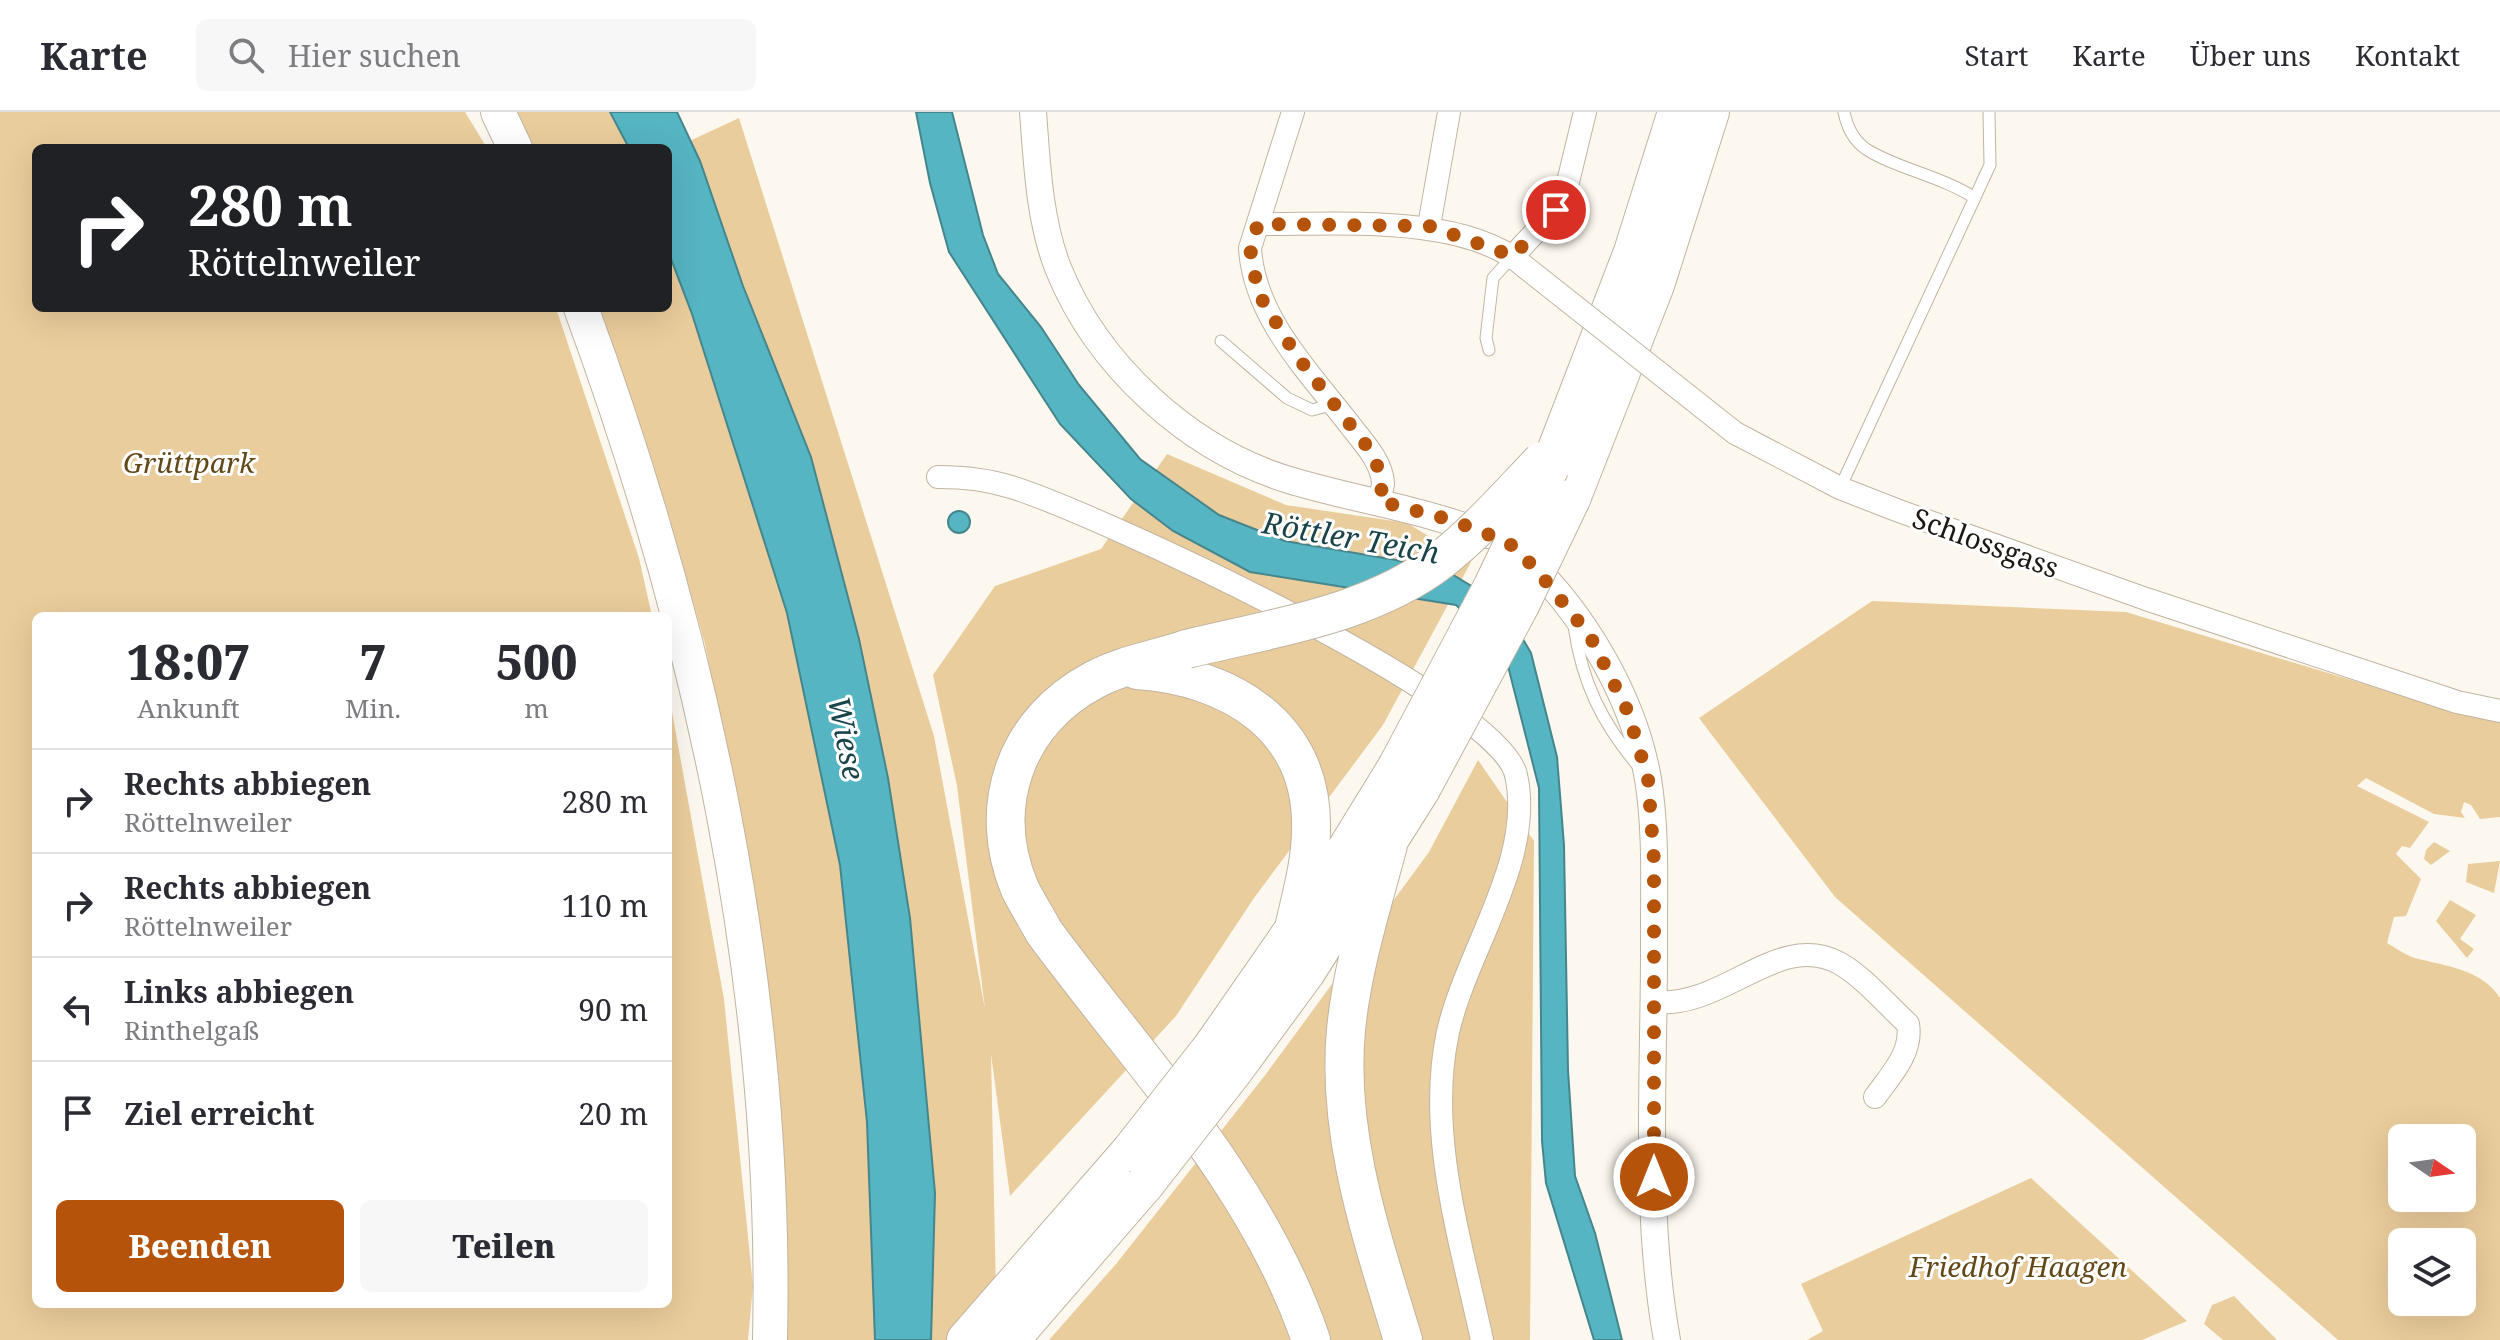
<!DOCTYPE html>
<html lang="de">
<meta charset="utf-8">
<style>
:root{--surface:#fff;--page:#f7f7f7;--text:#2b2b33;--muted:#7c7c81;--line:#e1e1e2;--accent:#b45309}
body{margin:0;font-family:"Noto Serif",serif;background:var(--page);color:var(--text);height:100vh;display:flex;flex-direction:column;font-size:30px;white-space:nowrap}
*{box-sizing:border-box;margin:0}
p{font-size:26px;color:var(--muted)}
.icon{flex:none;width:44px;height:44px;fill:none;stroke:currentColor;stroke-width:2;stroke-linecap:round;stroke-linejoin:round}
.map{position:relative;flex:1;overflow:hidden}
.sheet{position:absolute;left:32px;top:500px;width:640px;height:696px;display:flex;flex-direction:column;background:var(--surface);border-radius:12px;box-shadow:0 8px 32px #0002}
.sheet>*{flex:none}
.guide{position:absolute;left:32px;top:32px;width:640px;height:168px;border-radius:12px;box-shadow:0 8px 32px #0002;background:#202124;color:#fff;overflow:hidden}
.needle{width:52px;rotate:103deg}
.fabs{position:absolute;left:2388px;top:1012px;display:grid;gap:16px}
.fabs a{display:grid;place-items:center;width:88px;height:88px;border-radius:12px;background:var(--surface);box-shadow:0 8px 32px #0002;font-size:40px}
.pin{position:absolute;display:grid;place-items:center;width:68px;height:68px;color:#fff;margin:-34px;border:4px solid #fff;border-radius:50%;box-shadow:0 2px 8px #0007}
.me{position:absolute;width:88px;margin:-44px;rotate:0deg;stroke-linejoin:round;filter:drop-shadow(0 0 6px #0008)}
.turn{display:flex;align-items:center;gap:28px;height:168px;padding:0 24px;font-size:36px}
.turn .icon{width:104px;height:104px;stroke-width:2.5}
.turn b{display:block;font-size:56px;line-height:68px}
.eta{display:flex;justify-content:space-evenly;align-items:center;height:136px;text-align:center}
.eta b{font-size:48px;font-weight:800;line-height:56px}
.primary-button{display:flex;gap:16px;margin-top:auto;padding:16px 24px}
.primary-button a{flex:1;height:92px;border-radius:12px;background:var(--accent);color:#fff;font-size:32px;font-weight:800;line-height:92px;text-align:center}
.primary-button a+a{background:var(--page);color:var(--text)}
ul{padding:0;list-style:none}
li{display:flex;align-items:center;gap:24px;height:104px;padding:0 24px;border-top:2px solid var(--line)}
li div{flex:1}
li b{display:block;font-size:30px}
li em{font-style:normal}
header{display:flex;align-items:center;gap:48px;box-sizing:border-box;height:112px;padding:0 40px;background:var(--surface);border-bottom:2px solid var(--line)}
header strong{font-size:38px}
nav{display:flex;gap:44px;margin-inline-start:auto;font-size:28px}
.search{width:560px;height:72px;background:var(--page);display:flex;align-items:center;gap:20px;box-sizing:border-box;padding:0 28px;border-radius:12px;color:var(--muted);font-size:30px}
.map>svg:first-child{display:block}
</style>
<header>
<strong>Karte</strong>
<div class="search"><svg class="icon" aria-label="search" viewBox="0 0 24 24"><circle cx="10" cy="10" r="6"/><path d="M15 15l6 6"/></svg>Hier suchen</div>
<nav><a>Start</a><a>Karte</a><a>Über uns</a><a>Kontakt</a></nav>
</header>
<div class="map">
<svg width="2500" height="1228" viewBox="0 0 2500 1228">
<rect width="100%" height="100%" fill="#fdf8ef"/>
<path fill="#eacd9c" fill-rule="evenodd" d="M0 0H465L487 36H36V196H556L639 446 652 504H36V1192H668V578L724 887 753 1174 748 1228H0Z
M513 0H609L629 36H531Z
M739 6 934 624 985 897 957 674 933 563 995 474 1101 437 1167 342 1286 393 1407 411 1471 450 1383 613 1254 786 1176 904 1010 1084 991 942 997 1228H786L782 1074 741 713 705 532 666 394 598 196H668V39Z
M1872 489 2126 500 2454 599 2500 609V705L2480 707 2471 693 2464 690 2461 700 2465 706 2434 702 2366 666 2357 674 2429 710 2410 736 2402 734 2396 742 2421 767 2406 804 2394 805 2387 831C2396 836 2405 843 2415 846 2445 854 2482 857 2500 886V1228H2338L1835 785 1699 606ZM2402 1026H2462V1086H2402ZM2402 1130H2462V1190H2402Z
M1478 648 1534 729 1530 1228H1049L1116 1152 1266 962 1429 740Z
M2434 730 2450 739 2431 753 2424 747 2426 738Z
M2500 749 2494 781 2466 770 2468 752Z
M2450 788 2476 803 2460 827 2474 837 2467 846 2436 809Z
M2031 1066 2187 1209 2142 1228H1807L1823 1219 1801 1172Z
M2234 1184 2277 1228H2223L2204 1212 2212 1193Z"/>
<path fill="#56b5c3" stroke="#45868d" stroke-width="2" d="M610 0H677L700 49 743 174 811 345 859 527 888 666 910 806 935 1081 931 1228H875L867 1010 840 753 787 501 692 202 668 139V36H629Z
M916 0H952L983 123 998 162 1041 215 1079 273 1140 347 1219 403 1285 429 1396 448 1453 463 1503 493 1531 541 1557 645 1564 733 1568 958 1575 1064 1595 1121 1622 1228H1594L1546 1071 1542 1029 1539 676 1508 554 1492 527 1456 493 1250 460 1173 419 1131 387 1060 312 949 140 930 71Z
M948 410a11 11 0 1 1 22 0a11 11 0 1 1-22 0Z"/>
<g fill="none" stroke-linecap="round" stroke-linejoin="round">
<g stroke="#c1b4a0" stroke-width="13">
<path id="service" d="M1844 0C1847 15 1853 28 1866 37 1895 56 1941 64 1975 86
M1221 229 1287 286 1312 298 1335 292
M1489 238 1486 226 1493 166 1512 145
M1840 376 1990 53 1989 0
M1574 514C1582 571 1602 611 1639 655"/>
</g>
<g stroke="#c1b4a0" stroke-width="24">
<path id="minor" d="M1293 0 1250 136C1254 207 1312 263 1353 317 1365 332 1382 351 1383 371 1383 376 1380 384 1379 389
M1258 112C1335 113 1465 101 1525 155
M1429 114 1449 0
M1513 144 1556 98 1567 74 1585 0
M1735 321 1840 376 1899 399 2146 487 2457 590 2500 599
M938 365C964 365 986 367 1011 375 1093 400 1500 588 1516 663 1535 747 1466 839 1448 920 1426 1021 1461 1129 1482 1228
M1654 890C1724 897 1778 818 1839 851 1864 865 1887 893 1908 912 1913 940 1891 963 1875 985"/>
</g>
<g stroke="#c1b4a0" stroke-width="28">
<path id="tertiary" d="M1033 0C1037 51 1039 107 1058 156 1097 253 1188 337 1289 368 1355 388 1423 397 1488 423
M1527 448C1585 503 1634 587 1648 667 1656 716 1654 768 1654 818 1655 954 1643 1094 1667 1228"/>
</g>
<g stroke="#c1b4a0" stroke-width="36">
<path id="primary" d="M498 0 515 36
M581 196C702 524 778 877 770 1228"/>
</g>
<g stroke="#c1b4a0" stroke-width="40">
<path id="motorway" d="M1550 355 1633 140 1677 0
M1571 387 1655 173 1710 0
M1187 537C1158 547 1121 553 1094 568 1016 609 985 694 1020 777 1027 791 1036 805 1044 820 1140 950 1258 1072 1311 1228
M1137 558C1229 564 1314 614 1311 718 1311 752 1300 788 1293 821
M1388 733C1372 794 1352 855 1346 918 1336 1024 1373 1128 1403 1228
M1213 934 1322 777 1397 655
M1234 958 1306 860 1421 677
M966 1228 1130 1040
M1010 1228 1145 1072"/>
</g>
<use href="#service" stroke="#fff" stroke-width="11"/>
<use href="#minor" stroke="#fff" stroke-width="22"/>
<use href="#tertiary" stroke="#fff" stroke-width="26"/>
<use href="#primary" stroke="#fff" stroke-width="34"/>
<use href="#motorway" stroke="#fff" stroke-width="38"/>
<g stroke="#c1b4a0" stroke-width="24" stroke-linecap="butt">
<path id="minor-bridge" d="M1525 155 1735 321"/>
</g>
<g stroke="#c1b4a0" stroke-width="40" stroke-linecap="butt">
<path id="motorway-bridge" d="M1187 537C1272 516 1370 503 1441 448 1478 419 1510 382 1542 349
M1397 655 1493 474 1550 355
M1421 677 1520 493 1571 387
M1130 1040 1213 934
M1145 1072 1234 958"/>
</g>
<use href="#minor-bridge" stroke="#fff" stroke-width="22"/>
<use href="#motorway-bridge" stroke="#fff" stroke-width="38"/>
</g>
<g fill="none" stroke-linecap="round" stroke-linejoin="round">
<path stroke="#b45309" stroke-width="14" stroke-dasharray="0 25.2" d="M1556 98 1513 144 1429 114 1258 112 1250 136 1258 181 1296 243 1373 342 1383 371 1379 389 1451 408 1508 430 1535 456 1590 524 1627 598 1648 666 1654 748V1065"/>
</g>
<g text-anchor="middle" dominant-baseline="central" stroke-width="6" stroke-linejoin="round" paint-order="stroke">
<g font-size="28" font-style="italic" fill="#634919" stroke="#fff">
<text x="189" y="350">Grüttpark</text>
<text x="2018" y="1154">Friedhof Haagen</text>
</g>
<g font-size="28" fill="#1c1710" stroke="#fff">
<text transform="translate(1986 430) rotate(20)">Schlossgass</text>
</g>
<g font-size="30" font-style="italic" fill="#19444a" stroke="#fff">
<text transform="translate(1351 425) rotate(10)">Röttler Teich</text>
<text transform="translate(847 626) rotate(79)">Wiese</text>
</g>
</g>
</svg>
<div class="fabs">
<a><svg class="needle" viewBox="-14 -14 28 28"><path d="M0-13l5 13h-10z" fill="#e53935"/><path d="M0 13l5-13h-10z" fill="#7c7c81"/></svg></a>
<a><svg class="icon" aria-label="layers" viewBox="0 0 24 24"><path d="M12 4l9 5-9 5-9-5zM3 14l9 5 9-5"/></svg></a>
</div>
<div class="pin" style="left:1556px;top:98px;background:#d93025"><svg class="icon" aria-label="arrive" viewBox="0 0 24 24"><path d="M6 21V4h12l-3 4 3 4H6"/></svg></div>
<svg class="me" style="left:1654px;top:1065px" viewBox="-20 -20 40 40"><circle r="17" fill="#b45309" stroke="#fff" stroke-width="3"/><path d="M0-11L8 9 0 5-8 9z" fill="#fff"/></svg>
<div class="guide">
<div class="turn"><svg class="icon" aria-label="right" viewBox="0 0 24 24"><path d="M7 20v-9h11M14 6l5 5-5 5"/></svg><div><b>280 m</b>Röttelnweiler</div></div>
</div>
<section class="sheet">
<div class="eta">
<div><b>18:07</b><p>Ankunft</p></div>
<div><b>7</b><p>Min.</p></div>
<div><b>500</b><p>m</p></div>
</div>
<ul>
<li><svg class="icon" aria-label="right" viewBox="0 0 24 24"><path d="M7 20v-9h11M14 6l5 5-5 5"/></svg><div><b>Rechts abbiegen</b><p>Röttelnweiler</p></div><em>280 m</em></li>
<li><svg class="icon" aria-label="right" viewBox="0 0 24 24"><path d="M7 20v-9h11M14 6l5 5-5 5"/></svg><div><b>Rechts abbiegen</b><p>Röttelnweiler</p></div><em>110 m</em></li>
<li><svg class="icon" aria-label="left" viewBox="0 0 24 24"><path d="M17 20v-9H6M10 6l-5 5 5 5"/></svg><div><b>Links abbiegen</b><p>Rinthelgaß</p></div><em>90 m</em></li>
<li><svg class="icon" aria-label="arrive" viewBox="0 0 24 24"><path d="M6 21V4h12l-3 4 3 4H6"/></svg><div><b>Ziel erreicht</b></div><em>20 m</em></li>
</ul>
<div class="primary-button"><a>Beenden</a><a>Teilen</a></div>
</section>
</div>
